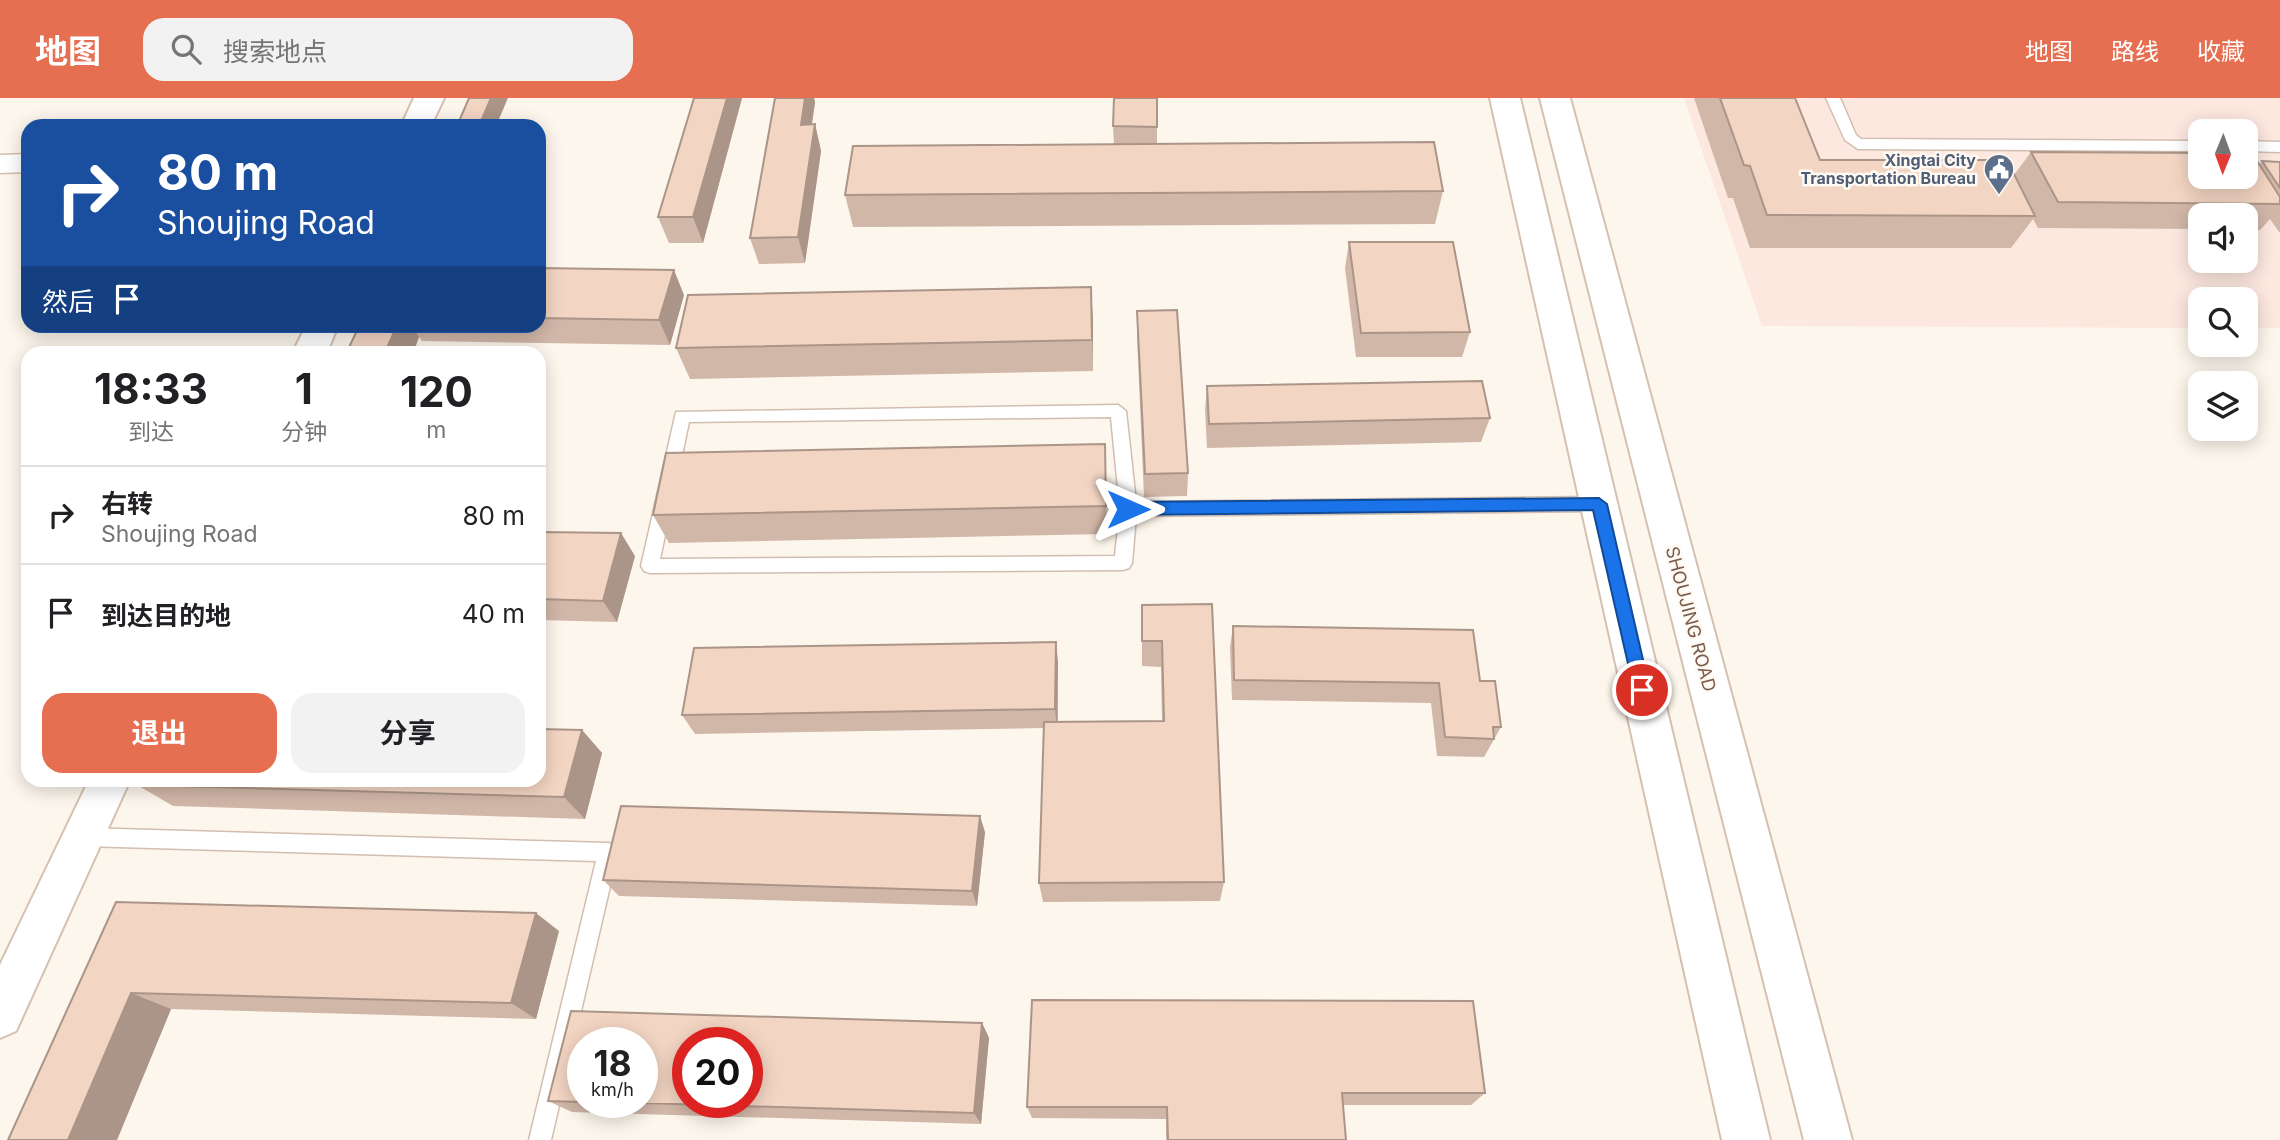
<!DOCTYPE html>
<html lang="zh">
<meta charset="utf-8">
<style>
:root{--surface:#fff;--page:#f2f2f2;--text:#202124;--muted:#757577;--line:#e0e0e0;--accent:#e76f51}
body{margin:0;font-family:Inter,"Noto Sans SC",sans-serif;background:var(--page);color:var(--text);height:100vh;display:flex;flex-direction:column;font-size:26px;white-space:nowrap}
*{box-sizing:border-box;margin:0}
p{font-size:23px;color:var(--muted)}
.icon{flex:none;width:38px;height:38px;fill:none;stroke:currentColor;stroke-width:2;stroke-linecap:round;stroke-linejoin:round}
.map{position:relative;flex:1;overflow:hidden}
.side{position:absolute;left:21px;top:248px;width:525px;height:441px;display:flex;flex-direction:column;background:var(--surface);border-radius:21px;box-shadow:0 4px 18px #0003}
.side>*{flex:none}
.guide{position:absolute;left:21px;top:21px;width:525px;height:214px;border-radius:21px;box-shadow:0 4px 18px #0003;background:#1a4fa0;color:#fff;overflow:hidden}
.needle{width:46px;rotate:181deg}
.fabs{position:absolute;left:2188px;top:21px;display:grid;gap:14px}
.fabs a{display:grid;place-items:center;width:70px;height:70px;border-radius:14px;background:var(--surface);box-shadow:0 4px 18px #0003;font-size:35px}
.speed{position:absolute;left:567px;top:929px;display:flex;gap:14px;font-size:35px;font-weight:700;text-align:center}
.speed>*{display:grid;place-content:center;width:91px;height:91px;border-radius:50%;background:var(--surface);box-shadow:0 4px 18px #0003;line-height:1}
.speed small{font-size:18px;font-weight:400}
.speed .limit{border:10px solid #d22;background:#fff;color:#111}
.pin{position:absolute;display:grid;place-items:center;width:60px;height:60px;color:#fff;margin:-30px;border:4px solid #fff;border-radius:50%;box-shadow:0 2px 7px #0007}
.me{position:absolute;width:77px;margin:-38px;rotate:90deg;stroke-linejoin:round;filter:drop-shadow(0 0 5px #0008)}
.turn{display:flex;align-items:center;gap:24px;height:147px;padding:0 21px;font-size:32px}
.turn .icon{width:91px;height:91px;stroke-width:2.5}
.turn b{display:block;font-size:49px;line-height:60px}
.then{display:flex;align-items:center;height:66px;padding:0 21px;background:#0003;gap:14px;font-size:26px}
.eta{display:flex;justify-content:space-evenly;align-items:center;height:119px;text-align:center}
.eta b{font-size:42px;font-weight:700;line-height:49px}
.primary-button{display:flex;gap:14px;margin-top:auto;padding:14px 21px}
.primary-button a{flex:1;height:80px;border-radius:21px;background:var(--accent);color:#fff;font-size:28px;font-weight:700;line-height:80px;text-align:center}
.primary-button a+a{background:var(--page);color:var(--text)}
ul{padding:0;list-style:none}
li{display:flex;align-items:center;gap:21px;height:98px;padding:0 21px;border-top:2px solid var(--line)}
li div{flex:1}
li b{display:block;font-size:26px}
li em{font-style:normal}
header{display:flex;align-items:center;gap:42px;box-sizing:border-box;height:98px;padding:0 35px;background:var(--accent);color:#fff}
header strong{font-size:33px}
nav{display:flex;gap:38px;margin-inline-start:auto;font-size:24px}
.search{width:490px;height:63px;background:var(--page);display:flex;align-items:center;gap:18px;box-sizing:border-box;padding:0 24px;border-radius:21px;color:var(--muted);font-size:26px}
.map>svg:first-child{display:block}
</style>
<header>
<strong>地图</strong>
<div class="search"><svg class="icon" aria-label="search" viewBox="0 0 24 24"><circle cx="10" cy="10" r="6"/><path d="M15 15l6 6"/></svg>搜索地点</div>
<nav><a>地图</a><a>路线</a><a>收藏</a></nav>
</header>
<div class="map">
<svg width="2280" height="1042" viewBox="0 0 2280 1042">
<rect width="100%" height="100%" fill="#fdf6ec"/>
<path fill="#fde8e0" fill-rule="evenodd" d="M1684 0H2280V230H2245V201H2200V230L1762 228ZM2200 33H2245V79H2200ZM2200 117H2245V163H2200Z"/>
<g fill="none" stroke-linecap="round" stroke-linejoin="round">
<g stroke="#d1beb0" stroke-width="3">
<path id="lane" d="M1826 0H1840L1856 37 1861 41 2200 43V53L1858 51 1845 42Z
M2245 43 2280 44V54L2245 53Z
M1118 307 1126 313 1136 404 1599 399 1605 401 1607 406 1605 411 1599 413 1136 418 1132 465 1129 470 1123 472 650 475 644 473 641 468 676 314ZM1111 319 1120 411 1115 458 660 461 689 324Z
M83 730 608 745 615 747 618 754 551 1042H529L596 763 83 748 76 745 73 739 76 733Z"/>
</g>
<g stroke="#d1beb0" stroke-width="3">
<path id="street" d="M28 56V74L0 75V57Z"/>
</g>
<g stroke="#d6c0b0" stroke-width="4">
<path id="secondary" d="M414 0H444L431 28H401Z
M1490 0H1520L1770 1042H1722Z
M1540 0H1570L1852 1042H1804Z
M306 228H338L326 256H292Z
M89 682H130L16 933 0 940V867Z"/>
</g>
<use href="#lane" fill="#fff" fill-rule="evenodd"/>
<use href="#street" fill="#fff" fill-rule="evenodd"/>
<use href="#secondary" fill="#fff" fill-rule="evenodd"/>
</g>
<path fill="#d1b7a8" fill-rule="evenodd" d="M694 0H742L703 145H669L658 119Z
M775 0H814L815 4 812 26H815L821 53 805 165 759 166 750 140Z
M1157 0V46L1443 93 1435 126 853 129 845 97 1114 46 1113 28Z
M1694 0H1795L1820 62 2014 77 2031 54 2259 67 2262 63 2280 64V134H2279L2270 121 2260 132H2245V117H2200V131L2038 130 2033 121 2011 150H1750L1733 100H1728Z
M1349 144 1470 234 1462 259H1356L1345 170Z
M539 170 684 197 670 247 422 243 419 239 359 228H539Z
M1091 189 1093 273 690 281 676 250Z
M1137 213 1188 375 1187 398 1144 399 1137 238Z
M1207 288 1490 320 1481 344 1207 350 1205 312Z
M1105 346 1107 436 669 445 653 417Z
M539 434 635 458 617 524 539 522Z
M1212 506 1224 784 1220 803 1043 804 1039 785 1044 630 695 636 682 617 1058 564V624L1162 623 1161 569 1142 568V507Z
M1233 528 1480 583 1501 629 1484 659 1437 658 1431 605 1232 602 1230 549Z
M582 632 602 655 585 721 173 708 137 687Z
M985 734 977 808 619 798 603 782Z
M116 804 559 833 536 921 171 911 117 1042H8Z
M1032 902 1485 995 1471 1007H1343L1346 1042H1166V1021L1032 1020 1027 1009Z
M571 913 982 925 989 940 981 1026 572 1014 548 1003ZM583 945H642V1004H583ZM688 945H747V1004H688Z"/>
<path fill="#aa9588" d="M491 0H508L496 28H479Z
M727 0H742L703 145 693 119Z
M805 0H814L815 4 808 53 801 27Z
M815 26 821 53 805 165 798 139Z
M674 172 684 197 670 247 659 222Z
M1091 189 1093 221V273L1092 242Z
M397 228H411L419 239 413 256H384Z
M621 435 635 458 617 524 603 503Z
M1056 544 1058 564 1057 630 1055 611Z
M582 632 602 655 585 721 564 699Z
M980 718 985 734 977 808 972 793Z
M536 815 559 833 536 921 511 905Z
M131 895 171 911 117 1042H68Z
M982 925 989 940 981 1026 974 1015Z"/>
<path fill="#f3d5c3" stroke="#aa9588" stroke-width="2" fill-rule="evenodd" d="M469 0H491L479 28H457Z
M694 0H727L693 119H658Z
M775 0H805L801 27 815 26 798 139 750 140Z
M1114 0H1157V29L1113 28Z
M1720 0H1795L1820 62H2007L2035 118 1767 117 1750 68 1744 67Z
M1434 44 1443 93 845 97 853 48Z
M2031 54 2200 55V79H2245V55H2252L2280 99V106L2058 104Z
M2262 63 2280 64V90Z
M1349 144H1453L1470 234 1361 235Z
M539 170 674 172 659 222 539 220Z
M1091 189 1092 242 676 250 688 197Z
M1177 212 1188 375 1145 376 1137 213Z
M359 228H397L384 256H346Z
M1482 283 1490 320 1209 326 1207 288Z
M1105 346 1106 408 653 417 666 355Z
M539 434 621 435 603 503 539 501Z
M1212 506 1224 784 1039 785 1044 624 1164 623 1162 543H1142V507Z
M1233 528 1473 532 1480 583H1495L1501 629H1493L1494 641 1445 639 1439 585 1234 582Z
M1056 544 1055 611 682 617 694 550Z
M539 631 582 632 564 699 137 687 139 682H539Z
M621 708 980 718 972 793 603 782Z
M116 804 536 815 511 905 131 895 68 1042H8Z
M1032 902 1473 903 1485 995H1342L1346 1042H1168L1167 1009H1027Z
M571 913 982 925 974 1015 610 1004H642V945H583V1004L548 1003ZM688 945H747V1004H688Z"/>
<path fill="#1a73e8" stroke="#114b97" stroke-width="2" d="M1599 400 1607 406 1650 592 1648 597 1642 599 1636 597 1634 592 1593 412 1128 417 1120 411 1128 404Z"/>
<defs>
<g id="civic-pin" transform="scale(1.575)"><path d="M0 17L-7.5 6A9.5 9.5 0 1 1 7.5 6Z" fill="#5c6f8a" stroke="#fffaf3"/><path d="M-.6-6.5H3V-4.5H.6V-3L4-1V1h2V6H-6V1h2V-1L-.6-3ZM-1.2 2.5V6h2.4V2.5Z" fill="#fff"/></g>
</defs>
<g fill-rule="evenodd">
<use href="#civic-pin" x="1999" y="71"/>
</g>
<g text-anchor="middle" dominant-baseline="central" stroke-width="5" stroke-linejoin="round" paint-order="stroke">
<g font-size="16" font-weight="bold" fill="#4e5e75" stroke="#fffaf3" text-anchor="end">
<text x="1976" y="62">Xingtai City<tspan x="1976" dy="18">Transportation Bureau</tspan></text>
</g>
<g font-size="18" fill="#7a5c4d" stroke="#fffaf3">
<text transform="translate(1691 521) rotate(75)">SHOUJING ROAD</text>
</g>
</g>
</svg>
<div class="fabs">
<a><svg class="needle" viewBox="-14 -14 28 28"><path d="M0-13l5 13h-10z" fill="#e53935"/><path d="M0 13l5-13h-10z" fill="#757577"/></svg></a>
<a><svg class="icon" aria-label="sound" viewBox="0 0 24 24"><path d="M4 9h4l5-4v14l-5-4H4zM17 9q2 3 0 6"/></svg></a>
<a><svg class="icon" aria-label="search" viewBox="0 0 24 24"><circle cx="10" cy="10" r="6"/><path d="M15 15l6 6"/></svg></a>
<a><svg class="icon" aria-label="layers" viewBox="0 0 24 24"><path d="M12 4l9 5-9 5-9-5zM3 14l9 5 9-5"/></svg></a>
</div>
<div class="speed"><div>18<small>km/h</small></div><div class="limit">20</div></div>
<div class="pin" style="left:1642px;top:592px;background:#d93025"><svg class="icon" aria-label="arrive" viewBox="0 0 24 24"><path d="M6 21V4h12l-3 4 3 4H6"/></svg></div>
<svg class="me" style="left:1128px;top:411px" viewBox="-20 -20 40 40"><path d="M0-17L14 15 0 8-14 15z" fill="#1a73e8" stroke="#fff" stroke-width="4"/></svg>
<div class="guide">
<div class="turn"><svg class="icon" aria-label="right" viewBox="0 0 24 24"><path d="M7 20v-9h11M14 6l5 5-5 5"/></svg><div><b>80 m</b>Shoujing Road</div></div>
<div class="then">然后<svg class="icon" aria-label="arrive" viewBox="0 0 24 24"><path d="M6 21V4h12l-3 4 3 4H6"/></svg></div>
</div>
<section class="side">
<div class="eta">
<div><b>18:33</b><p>到达</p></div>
<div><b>1</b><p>分钟</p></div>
<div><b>120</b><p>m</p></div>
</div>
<ul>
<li><svg class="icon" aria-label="right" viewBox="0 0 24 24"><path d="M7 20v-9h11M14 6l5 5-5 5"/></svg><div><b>右转</b><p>Shoujing Road</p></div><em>80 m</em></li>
<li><svg class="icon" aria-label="arrive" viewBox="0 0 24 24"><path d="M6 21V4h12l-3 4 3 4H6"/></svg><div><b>到达目的地</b></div><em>40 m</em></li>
</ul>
<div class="primary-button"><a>退出</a><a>分享</a></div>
</section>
</div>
